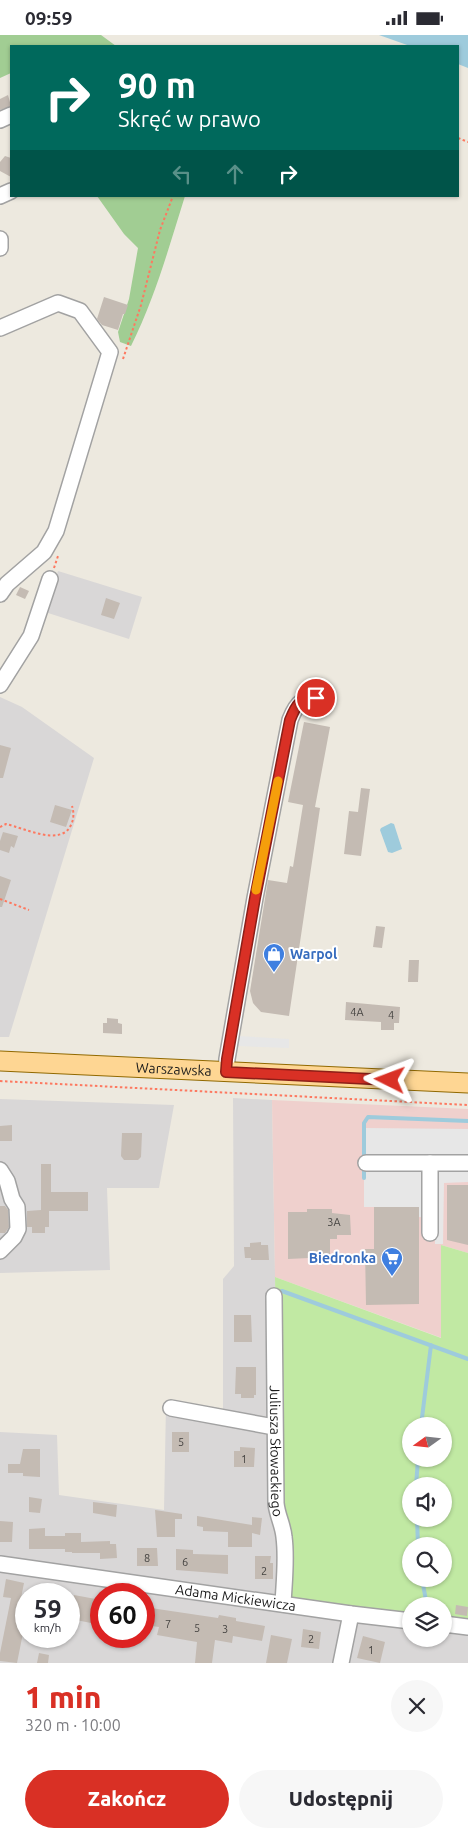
<!DOCTYPE html>
<html lang="pl">
<meta charset="utf-8">
<style>
:root{--surface:#fff;--page:#f7f7f7;--text:#2b2b33;--muted:#7c7c81;--accent:#d93025}
body{margin:0;font-family:Ubuntu,sans-serif;background:var(--page);color:var(--text);height:100vh;display:flex;flex-direction:column;font-size:19px;white-space:nowrap}
*{box-sizing:border-box;margin:0}
p{font-size:16px;color:var(--muted)}
.icon{flex:none;width:28px;height:28px;fill:none;stroke:currentColor;stroke-width:2;stroke-linecap:round;stroke-linejoin:round}
.map{position:relative;height:1628px;overflow:hidden}
.side{display:flex;flex-direction:column;background:var(--surface);flex:1}
.side>*{flex:none}
.top-card{position:absolute;left:10px;top:10px;width:449px;height:152px;border-radius:0px;box-shadow:0 1px 4px #0004;background:#00695c;color:#fff;overflow:hidden}
.needle{width:32px;rotate:255deg}
.fabs{position:absolute;left:402px;top:1382px;display:grid;gap:10px}
.fabs a{display:grid;place-items:center;width:50px;height:50px;border-radius:50%;background:var(--surface);box-shadow:0 1px 4px #0004;font-size:25px}
.speed{position:absolute;left:15px;top:1548px;display:flex;gap:10px;font-size:25px;font-weight:700;text-align:center}
.speed>*{display:grid;place-content:center;width:65px;height:65px;border-radius:50%;background:var(--surface);box-shadow:0 1px 4px #0004;line-height:1}
.speed small{font-size:12px;font-weight:400}
.speed .limit{border:8px solid #d22;background:#fff;color:#111}
.pin{position:absolute;display:grid;place-items:center;width:42px;height:42px;color:#fff;margin:-21px;border:2px solid #fff;border-radius:50%;box-shadow:0 1px 5px #0007}
.me{position:absolute;width:55px;margin:-28px;rotate:273deg;stroke-linejoin:round;filter:drop-shadow(0 0 4px #0008)}
.turn{display:flex;align-items:center;gap:18px;height:105px;padding:0 25px;font-size:22px}
.turn .icon{width:65px;height:65px;stroke-width:2.5}
.turn b{display:block;font-size:35px;line-height:42px}
.lanes{display:flex;align-items:center;height:48px;padding:0 25px;background:#0003;justify-content:center;gap:25px;direction:ltr}
.lanes .off{opacity:.35}
.round{display:grid;place-items:center;flex:none;width:52px;height:52px;border-radius:26px;background:var(--page)}
.summary{display:flex;align-items:center;justify-content:space-between;height:85px;padding:0 25px}
h1{font-size:30px;font-weight:800;line-height:38px;color:var(--accent)}
.action{display:flex;gap:10px;margin-top:auto;padding:10px 25px}
.action a{flex:1;height:58px;border-radius:30px;background:var(--accent);color:#fff;font-size:20px;font-weight:800;line-height:58px;text-align:center}
.action a+a{background:var(--page);color:var(--text)}
.status{display:flex;justify-content:space-between;align-items:center;height:35px;padding:0 25px;background:var(--surface);direction:ltr}
.status svg{height:14px;fill:currentColor}
.map>svg:first-child{display:block}
</style>
<div class="status"><b>09:59</b><svg viewBox="0 0 49 12"><path d="M0 12V9h3v3zM5 12V6h3v6zM10 12V3h3v9zM15 12V0h3v12zM26 1h20v11H26zM47 4h2v5h-2z"/></svg></div>
<div class="map">
<svg width="468" height="1628" viewBox="0 0 468 1628">
<rect width="100%" height="100%" fill="#ede9df"/>
<path fill="#d9d7d7" fill-rule="evenodd" d="M58 536 142 562 129 604 45 577Z
M0 662 22 672 94 723 9 1002H0Z
M233 1063 272 1065 279 1465 411 1581V1604H444V1584L468 1587V1628H0V1397L57 1400 59 1460 164 1475 166 1370 223 1378V1244L234 1231ZM26 1559H69V1601H26ZM101 1559H144V1601H101Z
M0 1064 174 1070 159 1153H107L110 1235 0 1238Z"/>
<path fill="#efd0cd" d="M272 1065 468 1074V1218L441 1210 442 1303 275 1242Z"/>
<path fill="#c1e9a3" fill-rule="evenodd" d="M441 1210 468 1218V1587L444 1584V1571H411V1581L287 1566 279 1465 275 1242 441 1303ZM411 1391H444V1424H411ZM411 1451H444V1484H411ZM411 1511H444V1544H411Z"/>
<path fill="#a1cd93" d="M0 0H101L116 11H11V38L0 43Z
M97 161H185C169 212 155 263 131 311L120 307 118 297 129 264 138 213 124 199Z"/>
<path fill="#e7e7e7" d="M238 1001 289 1004V1013L238 1011Z
M364 1093 468 1094V1147L444 1148 443 1209H435V1183L419 1182 418 1172H364Z"/>
<path fill="#9ecbdc" d="M379 0H468V33L458 29V11H410Z
M391 788 394 789 402 814 392 818 388 817 380 795 381 793Z"/>
<g fill="none" stroke-linecap="round" stroke-linejoin="round">
<path stroke="#9ecbdc" stroke-width="4" d="M364 1143V1088L368 1082 468 1086
M282 1256 468 1324
M421 1391 431 1310
M416 1451 418 1424
M417 1484 418 1511
M422 1544 427 1571"/>
</g>
<path fill="#c4bbb3" d="M8 60 11 71 0 75V64Z
M5 121 11 123V142L0 136V127Z
M104 262 128 270 125 279H123L118 295 102 290 97 284Z
M20 552 29 556 25 564 16 560Z
M106 563 120 568 114 584 101 580Z
M304 687 330 692 315 772 320 773 289 981 261 977 253 968 250 956 268 845 287 848 290 831 293 832 303 770 288 767Z
M0 710 11 713 3 743H0Z
M361 753 370 754 361 821 344 819 349 776 358 777Z
M55 770 72 775 66 792 50 787Z
M3 797 18 801 14 813 11 811 9 818 0 815V806Z
M0 841 11 845 2 872H0Z
M376 891 385 892 382 913 373 912Z
M409 925H419L418 947H408Z
M346 967 400 972 399 988H394V995H381V987L345 985Z
M107 983 118 984V988L122 989V999L103 998V988H107Z
M12 1090V1106H0V1091Z
M122 1098H142L141 1122 138 1125H124L121 1121Z
M41 1129H51V1157H88V1176H49V1192H45V1198H32V1192H27V1176L41 1175Z
M447 1150H468V1210L447 1205Z
M0 1171H5L8 1175 9 1192 5 1198H0Z
M374 1172H419V1269L366 1270 365 1214H374Z
M307 1174H332V1178L350 1180 351 1200H337V1204H330V1222L288 1224V1177H307Z
M261 1207V1210H268L269 1225H251V1223H245L244 1212H250V1208Z
M234 1280H251L252 1307H234Z
M236 1332H256V1360H254V1363H241V1359H235Z
M172 1397H189V1417H172Z
M240 1412 255 1413 254 1432H234V1416H240Z
M23 1414H40V1442L23 1441V1438H8V1429H20Z
M29 1462 42 1464 40 1478 29 1477Z
M93 1467 117 1470 116 1482 93 1478Z
M155 1475 182 1479V1484H175V1502H157Z
M197 1481 252 1490V1482L262 1483 260 1500 252 1498V1512H228V1497L203 1496V1492L197 1491Z
M0 1486 13 1487 12 1507H0Z
M45 1493V1501H65V1498H81V1507L110 1506V1509H116L117 1523 100 1524V1518H72V1517H65V1514H29V1494Z
M137 1513H157L158 1531H137Z
M176 1514 193 1515V1519L228 1520V1539L176 1535Z
M255 1521H271L270 1528H273V1544H255Z
M6 1544 24 1548 18 1578 26 1580V1583L17 1628 0 1626V1618L11 1563 3 1562Z
M74 1560 101 1565V1585L92 1583 91 1588 71 1584Z
M456 1570 468 1572 467 1581 455 1579Z
M144 1572 218 1583 219 1580 236 1583V1586L265 1591 262 1606 233 1601 232 1608 215 1605 212 1628H195L197 1607 157 1600 159 1592 144 1590Z
M303 1594 321 1597 319 1614 301 1612Z
M271 1600 292 1604 287 1628H266Z
M363 1601 385 1607 380 1628 357 1623Z
M39 1618 49 1620 48 1628H37Z"/>
<g fill="none" stroke-linecap="round" stroke-linejoin="round">
<g stroke="#a2a2a2" stroke-width="18">
<g id="minor">
<path d="M0 85 11 80"/>
<path d="M0 161 11 156"/>
<path d="M0 204V213"/>
<path d="M0 293 58 268 80 276 110 317 56 496 44 517 7 549 0 559"/>
<path d="M0 650 31 601 50 544"/>
<path d="M226 1037 227 1024 255 863 290 685C297 667 303 661 323 664"/>
<path d="M366 1128H468"/>
<path d="M0 1135 7 1146 12 1164 17 1172 18 1194 14 1202 0 1216"/>
<path d="M430 1198V1128"/>
<path id="s1" d="M274 1261 276 1468C277 1480 283 1490 284 1502 287 1524 284 1547 283 1569"/>
<path d="M171 1373 274 1392"/>
<path id="s2" d="M0 1529 351 1579 411 1586"/>
<path d="M444 1589 468 1592"/>
<path d="M341 1628 351 1579"/>
</g>
</g>
<g stroke="#916900" stroke-width="21">
<g id="major">
<path id="s3" d="M0 1026 468 1048"/>
</g>
</g>
<path stroke="#fd7960" stroke-width="2" stroke-dasharray="2.5 2.5" stroke-linecap="butt" d="M458 103 468 107
M123 324 141 270 160 195 173 161
M54 533 58 521
M0 792 6 789C24 793 61 812 71 790 74 784 74 777 72 771
M0 864 29 875
M0 1046 468 1070"/>
<use href="#minor" stroke="#fff" stroke-width="15"/>
<use href="#major" stroke="#fed693" stroke-width="19"/>
</g>
<g fill="none" stroke-linecap="round" stroke-linejoin="round">
<g stroke="#8d1f18" stroke-width="12">
<path id="route" d="M316 663C298 665 296 670 290 685L255 863 227 1024 226 1037 390 1045"/>
</g>
<use href="#route" stroke="#d93025" stroke-width="9"/>
<path stroke="#f59e0b" stroke-width="9" d="M256 855 278 746"/>
</g>
<defs>
<g id="shop-pin" transform="scale(1.125)"><path d="M0 17L-7.5 6A9.5 9.5 0 1 1 7.5 6Z" fill="#3f7fe0" stroke="#fff"/><path d="M-5-2.5h2.3a2.7 3.5 0 0 1 5.4 0H5L5.5 6h-11ZM-1.5-2.5h3a1.5 2.3 0 0 0-3 0Z" fill="#fff"/></g>
<g id="supermarket-pin" transform="scale(1.125)"><path d="M0 17L-7.5 6A9.5 9.5 0 1 1 7.5 6Z" fill="#3f7fe0" stroke="#fff"/><path d="M-6-5.5h2.5l.6 2H6L4.5 2H-2.5L-4.4-4H-6ZM-1.5 3.2a1.3 1.3 0 1 0 .1 0ZM3 3.2a1.3 1.3 0 1 0 .1 0Z" fill="#fff"/></g>
</defs>
<g fill-rule="evenodd">
<use href="#shop-pin" x="274" y="919"/>
<use href="#supermarket-pin" x="392" y="1223"/>
</g>
<g text-anchor="middle" dominant-baseline="central" stroke-width="4" stroke-linejoin="round" paint-order="stroke">
<g font-size="11" fill="#454341">
<text x="357" y="977">4A</text>
<text x="391" y="980">4</text>
<text x="334" y="1187">3A</text>
<text x="181" y="1407">5</text>
<text x="244" y="1424">1</text>
<text x="147" y="1523">8</text>
<text x="185" y="1527">6</text>
<text x="264" y="1536">2</text>
<text x="168" y="1589">7</text>
<text x="197" y="1593">5</text>
<text x="225" y="1594">3</text>
<text x="311" y="1604">2</text>
<text x="371" y="1615">1</text>
</g>
<g font-size="14" font-weight="bold" fill="#366cbe" stroke="#fff" text-anchor="start">
<text x="290" y="919">Warpol</text>
<text x="376" y="1223" text-anchor="end">Biedronka</text>
</g>
<g font-size="14" fill="#1b1b1b" stroke="#fff">
<text stroke="none"><textPath href="#s3" startOffset="174">Warszawska</textPath></text>
<text stroke="none"><textPath href="#s1" startOffset="155">Juliusza Słowackiego</textPath></text>
<text stroke="none"><textPath href="#s2" startOffset="238">Adama Mickiewicza</textPath></text>
</g>
</g>
</svg>
<div class="fabs">
<a><svg class="needle" viewBox="-14 -14 28 28"><path d="M0-13l5 13h-10z" fill="#e53935"/><path d="M0 13l5-13h-10z" fill="#7c7c81"/></svg></a>
<a><svg class="icon" aria-label="sound" viewBox="0 0 24 24"><path d="M4 9h4l5-4v14l-5-4H4zM17 9q2 3 0 6"/></svg></a>
<a><svg class="icon" aria-label="search" viewBox="0 0 24 24"><circle cx="10" cy="10" r="6"/><path d="M15 15l6 6"/></svg></a>
<a><svg class="icon" aria-label="layers" viewBox="0 0 24 24"><path d="M12 4l9 5-9 5-9-5zM3 14l9 5 9-5"/></svg></a>
</div>
<div class="speed"><div>59<small>km/h</small></div><div class="limit">60</div></div>
<div class="pin" style="left:316px;top:663px;background:#d93025"><svg class="icon" aria-label="arrive" viewBox="0 0 24 24"><path d="M6 21V4h12l-3 4 3 4H6"/></svg></div>
<svg class="me" style="left:390px;top:1045px" viewBox="-20 -20 40 40"><path d="M0-17L14 15 0 8-14 15z" fill="#d93025" stroke="#fff" stroke-width="4"/></svg>
<div class="top-card">
<div class="turn"><svg class="icon" aria-label="right" viewBox="0 0 24 24"><path d="M7 20v-9h11M14 6l5 5-5 5"/></svg><div><b>90 m</b>Skręć w prawo</div></div>
<div class="lanes"><svg class="icon off" aria-label="left" viewBox="0 0 24 24"><path d="M17 20v-9H6M10 6l-5 5 5 5"/></svg><svg class="icon off" aria-label="ahead" viewBox="0 0 24 24"><path d="M12 20V5M6 11l6-6 6 6"/></svg><svg class="icon" aria-label="right" viewBox="0 0 24 24"><path d="M7 20v-9h11M14 6l5 5-5 5"/></svg></div>
</div>
</div>
<section class="side">
<div class="summary"><div><h1>1 min</h1><p>320 m · 10:00</p></div><a class="round"><svg class="icon" aria-label="close" viewBox="0 0 24 24"><path d="M6 6l12 12M18 6L6 18"/></svg></a></div>
<div class="action"><a>Zakończ</a><a>Udostępnij</a></div>
</section>
